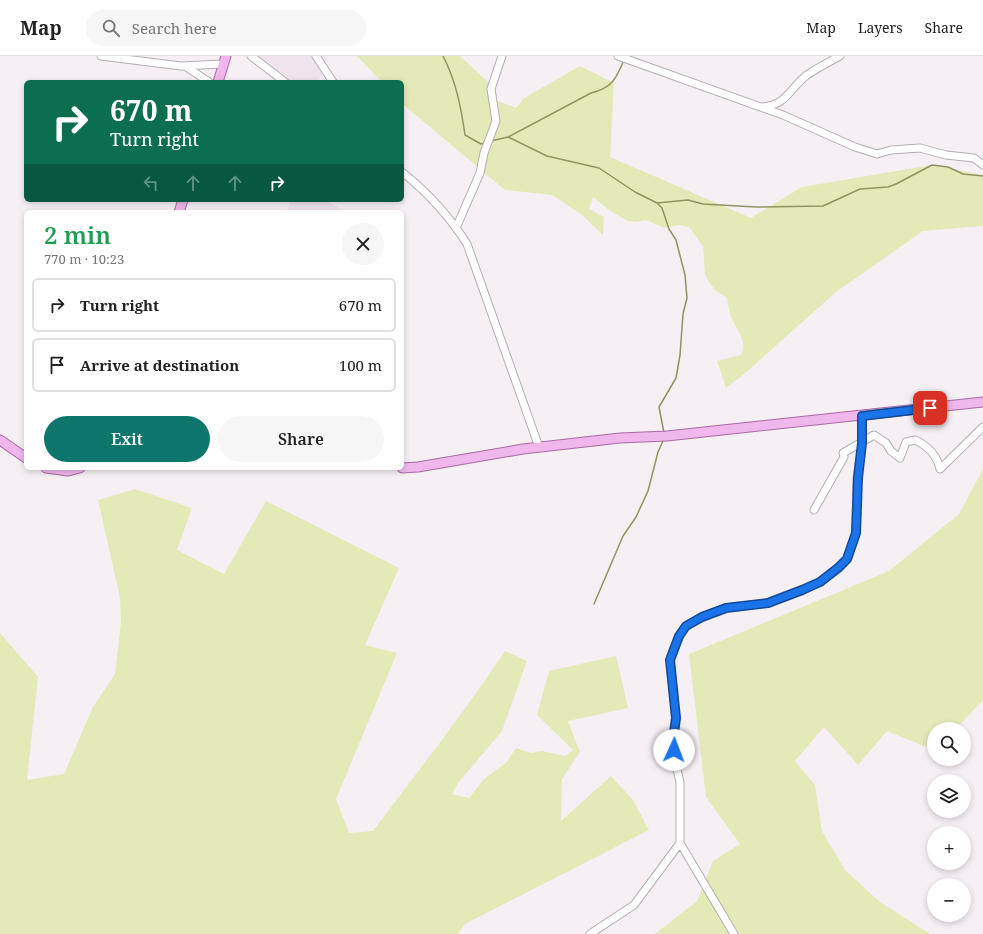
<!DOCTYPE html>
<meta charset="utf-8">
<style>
:root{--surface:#fff;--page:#f6f6f6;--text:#222;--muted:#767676;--line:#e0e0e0;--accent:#0f766e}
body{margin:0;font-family:"Noto Serif",serif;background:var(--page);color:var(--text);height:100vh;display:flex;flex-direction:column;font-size:15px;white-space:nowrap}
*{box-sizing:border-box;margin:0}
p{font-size:13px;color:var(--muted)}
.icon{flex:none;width:22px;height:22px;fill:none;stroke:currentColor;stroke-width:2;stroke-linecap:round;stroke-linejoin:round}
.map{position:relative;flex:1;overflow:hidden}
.panel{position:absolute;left:24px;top:154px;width:380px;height:260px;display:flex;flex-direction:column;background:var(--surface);border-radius:6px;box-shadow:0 2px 6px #0003}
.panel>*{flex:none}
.guide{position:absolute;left:24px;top:24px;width:380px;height:122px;border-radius:6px;box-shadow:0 2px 6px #0003;background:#0b6e4f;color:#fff;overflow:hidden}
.tools{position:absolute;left:927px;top:666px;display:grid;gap:8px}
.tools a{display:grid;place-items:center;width:44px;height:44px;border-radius:50%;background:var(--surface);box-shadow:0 2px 6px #0003;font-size:20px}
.pin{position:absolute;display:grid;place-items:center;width:34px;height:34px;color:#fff;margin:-17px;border-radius:8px;box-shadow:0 2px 6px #0006}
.me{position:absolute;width:44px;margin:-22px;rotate:2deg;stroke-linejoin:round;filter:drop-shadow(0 0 3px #0008)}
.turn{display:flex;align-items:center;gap:14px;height:84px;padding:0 20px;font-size:18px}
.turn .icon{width:52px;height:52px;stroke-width:2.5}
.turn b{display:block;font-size:28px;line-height:34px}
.lanes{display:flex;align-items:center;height:38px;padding:0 20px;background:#0003;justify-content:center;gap:20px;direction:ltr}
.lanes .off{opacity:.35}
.round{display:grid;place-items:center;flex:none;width:42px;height:42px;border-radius:21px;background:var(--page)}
.overview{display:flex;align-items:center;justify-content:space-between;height:68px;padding:0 20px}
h1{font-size:24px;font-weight:600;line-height:30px;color:#1e9e55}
.action{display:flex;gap:8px;margin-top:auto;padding:8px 20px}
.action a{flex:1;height:46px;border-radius:24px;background:var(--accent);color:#fff;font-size:16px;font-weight:600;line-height:46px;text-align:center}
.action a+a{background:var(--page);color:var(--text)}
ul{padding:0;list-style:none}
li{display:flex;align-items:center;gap:12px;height:54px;margin:0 8px 6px;padding:0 12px;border:2px solid var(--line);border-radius:6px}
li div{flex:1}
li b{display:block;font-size:15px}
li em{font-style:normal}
header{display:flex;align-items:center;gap:24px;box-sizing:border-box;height:56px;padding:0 20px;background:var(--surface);border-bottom:1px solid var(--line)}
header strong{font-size:19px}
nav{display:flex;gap:22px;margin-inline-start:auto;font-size:14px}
.search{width:280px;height:36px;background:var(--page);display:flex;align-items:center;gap:10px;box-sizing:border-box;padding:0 14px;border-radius:22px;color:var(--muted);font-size:15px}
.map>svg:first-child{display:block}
</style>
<header>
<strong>Map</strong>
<div class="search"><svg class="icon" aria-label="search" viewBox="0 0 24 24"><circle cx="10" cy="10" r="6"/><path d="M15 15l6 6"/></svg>Search here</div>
<nav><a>Map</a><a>Layers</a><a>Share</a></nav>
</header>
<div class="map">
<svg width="983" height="878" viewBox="0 0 983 878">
<rect width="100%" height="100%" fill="#f6f0f5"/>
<path fill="#efe3ee" d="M258 0H328L321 20 316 26H290Z
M292 144H324L347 156H286Z"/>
<path fill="#e4e9b8" d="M357 0H460L489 27 493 43 516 52 524 42 580 10 614 27 610 101 751 162 802 131 932 109 983 119V170L923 175 836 236 743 319 726 332 717 305 741 299C749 286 735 272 731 261 729 255 728 248 727 242L715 234 709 226 705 218 703 190 689 171 679 169 664 172 646 164 635 166 628 165 609 154 593 141 589 153 604 161 603 179 581 158 552 139 505 134 405 50 402 47V26H382Z
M983 413V644L956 673H934V694L887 675 858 709 824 671 795 705 815 729 822 775 845 814 880 846 930 878H655L697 845 713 805 740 788 706 741 689 598 889 515 959 458Z
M135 433 192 452 177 494 224 518 266 445 399 512 365 589 397 597 336 743 349 777 373 775C418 715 464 657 505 595L527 605 502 675 458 727 452 738 469 742 484 723 506 707 516 692 531 697 542 695 565 700 573 694 537 659 549 615 616 600 628 652 568 665 580 696 562 723 561 765 611 720 633 744 649 774 465 868 458 878H0V577L38 621 27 724 64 718 93 651 115 618 121 566 120 542 98 444Z"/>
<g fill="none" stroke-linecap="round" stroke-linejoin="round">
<path stroke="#909460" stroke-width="1.5" d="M443 0C456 25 461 51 465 79L481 88 485 87
M508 81 547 100 599 112 635 136 657 147 662 152 669 173 676 184 685 219 687 242 683 258 680 299 676 322 659 351 664 377
M491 85 508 81 591 37C612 32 616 23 624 4
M657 147 688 144 703 148 756 151 823 150 860 133 888 131 896 128 932 109 948 111 963 118 983 120
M594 548 623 480 636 461 648 435 658 396 663 385"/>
<g stroke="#b4aeb3" stroke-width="9">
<path id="minor" d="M101 0 181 10 223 8
M251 0 285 26
M316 0 333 26
M618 0 783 59 855 91 877 98 891 94 920 92 946 99 974 102 983 109
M185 10 209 26
M762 51C787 49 789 33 807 19 817 12 829 6 840 0
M402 116C427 136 450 161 467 188L539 391
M456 172 480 117 484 97 496 65 491 33 502 0
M814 454 844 401 843 397 874 379 886 387 891 395 900 402 906 386 915 384C928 390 937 399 940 413L983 371
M680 787 734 878
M590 878 634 849 680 787V726L675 705 673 684 676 662 670 604 679 581 686 570 701 561 726 552 768 547 802 535 820 526 839 512 847 503 856 477 857 422 862 387V360"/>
</g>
<g stroke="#a96ba4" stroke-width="11">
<path id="major" d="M218 26 226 0
M179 156 183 144
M0 384 26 402
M46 412 68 415 80 412
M402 412 418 411 523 393 620 382 667 380 983 346"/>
</g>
<use href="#minor" stroke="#fff" stroke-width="7"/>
<use href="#major" stroke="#efb7eb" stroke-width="9"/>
</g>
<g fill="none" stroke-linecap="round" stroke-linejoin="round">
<g stroke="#114b97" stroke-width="10">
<path id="route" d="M674 694 673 684 676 662 670 604 679 580 686 570 702 561 726 552 768 547 802 534 820 526 838 512 847 503 856 477 858 422 862 387V360L930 352"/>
</g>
<use href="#route" stroke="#1a73e8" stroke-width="7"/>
</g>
</svg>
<div class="tools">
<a><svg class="icon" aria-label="search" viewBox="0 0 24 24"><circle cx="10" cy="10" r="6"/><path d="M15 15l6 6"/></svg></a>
<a><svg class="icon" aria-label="layers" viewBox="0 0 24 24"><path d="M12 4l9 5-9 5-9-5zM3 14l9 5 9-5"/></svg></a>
<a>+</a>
<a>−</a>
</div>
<div class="pin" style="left:930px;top:352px;background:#d93025"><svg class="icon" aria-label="arrive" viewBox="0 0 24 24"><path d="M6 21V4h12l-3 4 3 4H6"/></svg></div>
<svg class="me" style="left:674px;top:694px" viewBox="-20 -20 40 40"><circle r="19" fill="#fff"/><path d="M0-13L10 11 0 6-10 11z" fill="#1a73e8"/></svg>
<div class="guide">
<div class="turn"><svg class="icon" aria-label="right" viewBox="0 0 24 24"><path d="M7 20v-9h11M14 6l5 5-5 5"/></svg><div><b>670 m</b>Turn right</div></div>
<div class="lanes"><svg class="icon off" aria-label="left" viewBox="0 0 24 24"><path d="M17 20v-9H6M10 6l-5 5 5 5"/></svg><svg class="icon off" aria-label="ahead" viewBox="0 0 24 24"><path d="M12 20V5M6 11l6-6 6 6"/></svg><svg class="icon off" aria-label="ahead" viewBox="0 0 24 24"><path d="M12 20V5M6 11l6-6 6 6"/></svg><svg class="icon" aria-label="right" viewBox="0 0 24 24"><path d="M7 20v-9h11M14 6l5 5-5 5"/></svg></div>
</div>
<section class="panel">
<div class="overview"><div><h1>2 min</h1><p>770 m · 10:23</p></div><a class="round"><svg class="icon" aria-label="close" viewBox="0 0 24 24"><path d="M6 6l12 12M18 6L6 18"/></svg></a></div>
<ul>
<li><svg class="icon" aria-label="right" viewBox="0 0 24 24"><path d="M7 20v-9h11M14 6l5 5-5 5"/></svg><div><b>Turn right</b></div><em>670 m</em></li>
<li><svg class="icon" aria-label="arrive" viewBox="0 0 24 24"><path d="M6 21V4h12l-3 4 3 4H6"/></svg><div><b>Arrive at destination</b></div><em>100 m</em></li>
</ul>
<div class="action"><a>Exit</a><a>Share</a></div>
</section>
</div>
